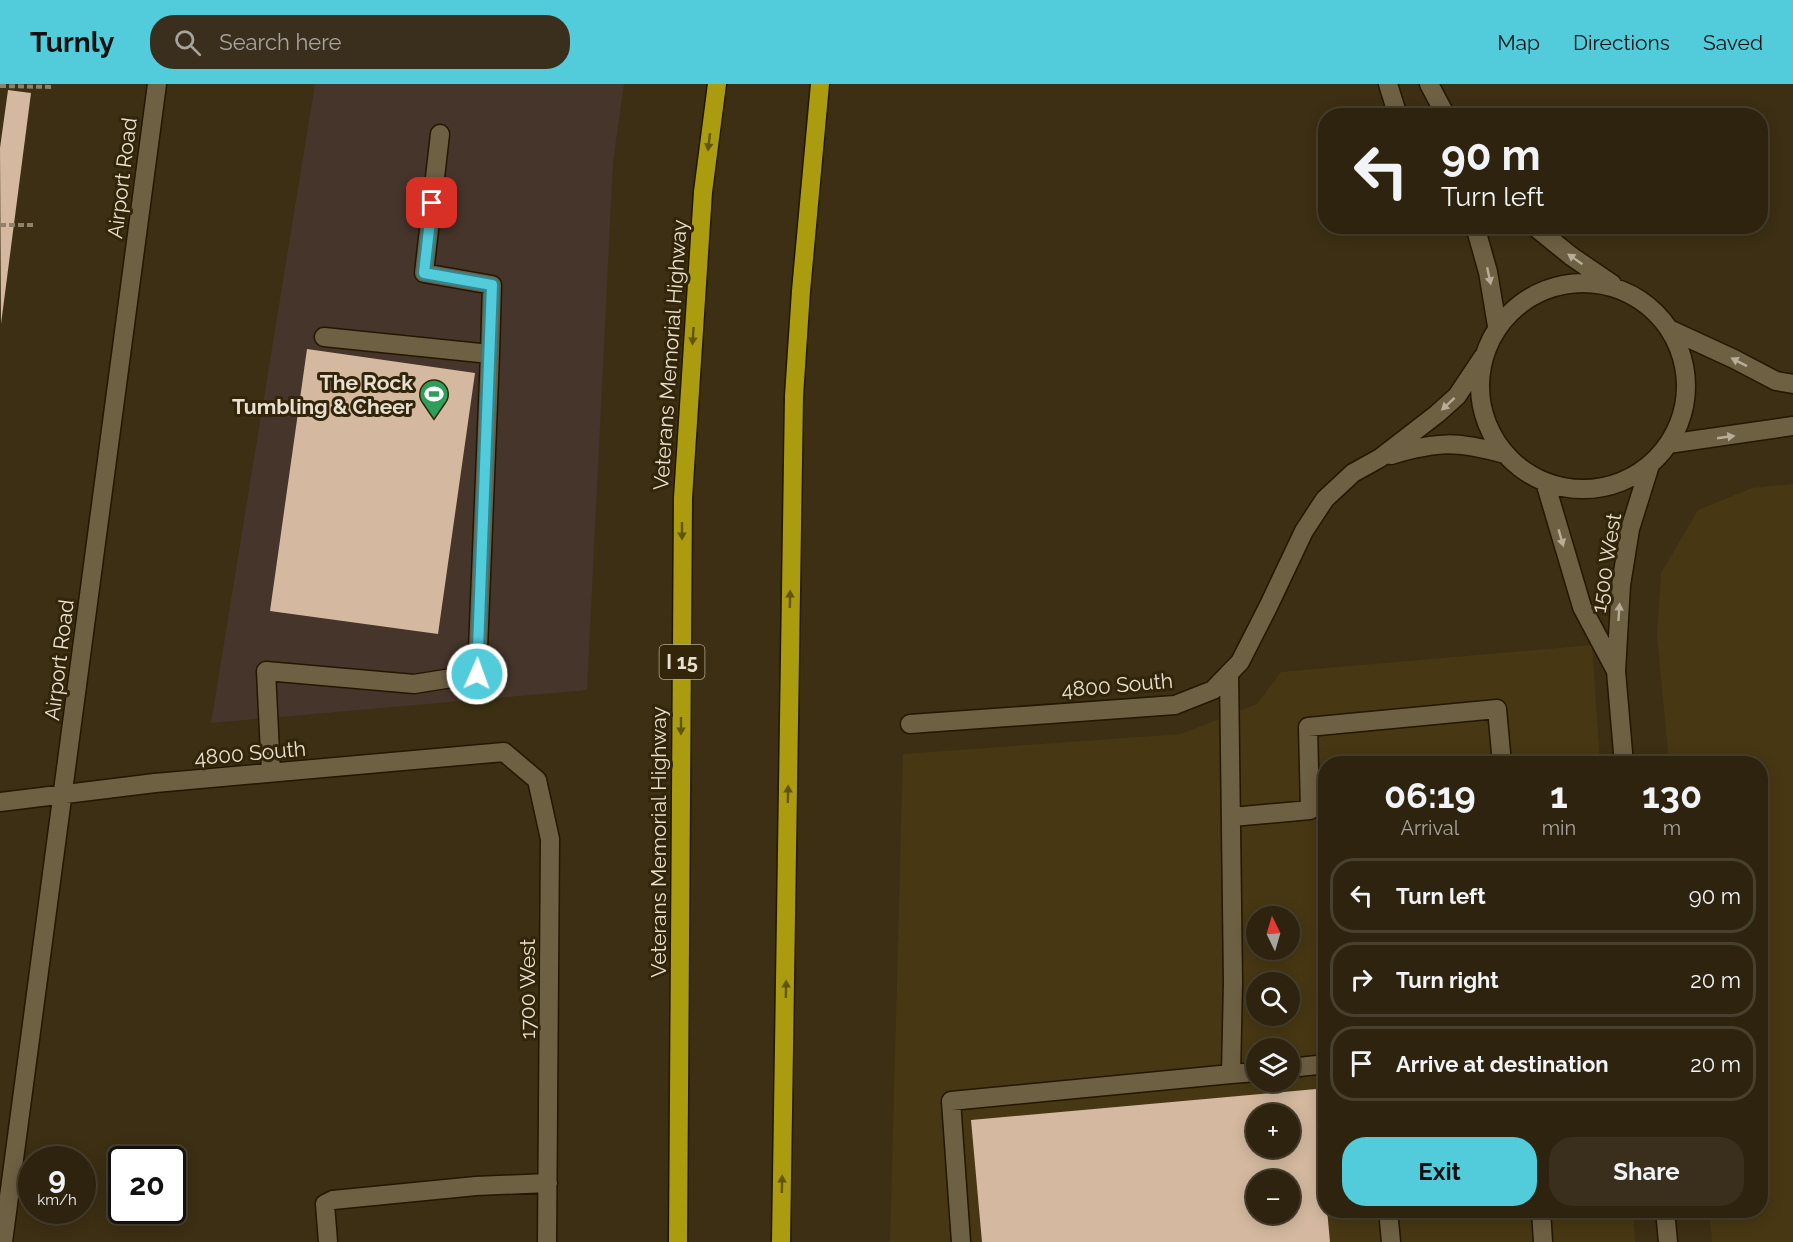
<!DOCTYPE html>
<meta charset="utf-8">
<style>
:root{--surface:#2d230e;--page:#392f1c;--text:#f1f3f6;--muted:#a7a49e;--line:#48402e;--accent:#52cbda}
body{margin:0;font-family:Raleway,sans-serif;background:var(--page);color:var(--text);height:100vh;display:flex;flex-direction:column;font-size:22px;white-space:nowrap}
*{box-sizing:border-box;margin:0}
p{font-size:20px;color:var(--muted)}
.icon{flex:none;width:33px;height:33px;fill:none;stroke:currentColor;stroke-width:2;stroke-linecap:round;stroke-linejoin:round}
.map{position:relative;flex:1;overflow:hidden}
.details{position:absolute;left:1318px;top:672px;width:450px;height:462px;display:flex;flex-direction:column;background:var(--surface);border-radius:24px;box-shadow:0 3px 15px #0003,0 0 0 2px var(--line)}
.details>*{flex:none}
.hud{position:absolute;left:1318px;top:24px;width:450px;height:126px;border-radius:24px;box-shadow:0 3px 15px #0003,0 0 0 2px var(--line);background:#2d230e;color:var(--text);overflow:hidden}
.needle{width:39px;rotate:355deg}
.buttons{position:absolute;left:1246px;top:822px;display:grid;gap:12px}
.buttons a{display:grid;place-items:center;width:54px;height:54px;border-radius:50%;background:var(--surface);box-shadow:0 3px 15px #0003,0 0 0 2px var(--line);font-size:30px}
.speed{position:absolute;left:18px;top:1062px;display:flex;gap:12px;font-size:30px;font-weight:700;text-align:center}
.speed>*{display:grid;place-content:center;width:78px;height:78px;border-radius:50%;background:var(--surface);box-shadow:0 3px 15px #0003,0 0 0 2px var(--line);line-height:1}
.speed small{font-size:15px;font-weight:400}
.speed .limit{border:3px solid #111;border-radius:9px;background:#fff;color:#111}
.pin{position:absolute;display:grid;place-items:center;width:51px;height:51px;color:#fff;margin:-26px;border-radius:12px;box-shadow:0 3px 9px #0006}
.me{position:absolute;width:66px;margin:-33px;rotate:2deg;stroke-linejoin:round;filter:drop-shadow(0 0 4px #0008)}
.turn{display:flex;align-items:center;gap:21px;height:126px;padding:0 24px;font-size:27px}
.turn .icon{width:78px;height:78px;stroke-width:2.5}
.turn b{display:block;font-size:42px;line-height:51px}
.eta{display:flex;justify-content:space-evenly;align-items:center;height:102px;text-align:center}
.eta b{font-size:36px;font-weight:700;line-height:42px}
.cta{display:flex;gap:12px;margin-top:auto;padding:12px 24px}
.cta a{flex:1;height:69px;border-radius:24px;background:var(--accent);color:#111;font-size:24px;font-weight:700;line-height:69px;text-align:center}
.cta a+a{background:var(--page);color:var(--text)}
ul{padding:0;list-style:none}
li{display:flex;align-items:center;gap:18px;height:75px;margin:0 12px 9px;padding:0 12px;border:3px solid var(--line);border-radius:24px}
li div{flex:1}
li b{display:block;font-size:22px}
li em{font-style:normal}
header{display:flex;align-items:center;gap:36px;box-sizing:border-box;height:84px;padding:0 30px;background:var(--accent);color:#111}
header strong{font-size:28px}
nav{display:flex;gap:33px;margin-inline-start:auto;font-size:21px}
.search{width:420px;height:54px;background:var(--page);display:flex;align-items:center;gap:15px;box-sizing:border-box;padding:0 21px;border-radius:24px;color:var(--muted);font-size:22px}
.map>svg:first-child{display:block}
</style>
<header>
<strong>Turnly</strong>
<div class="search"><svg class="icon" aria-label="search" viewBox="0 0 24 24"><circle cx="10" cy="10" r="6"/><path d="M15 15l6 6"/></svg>Search here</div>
<nav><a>Map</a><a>Directions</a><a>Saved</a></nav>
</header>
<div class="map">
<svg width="1793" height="1158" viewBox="0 0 1793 1158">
<rect width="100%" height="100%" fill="#3c2f13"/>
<path fill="#473713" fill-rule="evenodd" d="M1793 400V1158H1712L1709 1127 1761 1126V680L1669 679 1657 552 1661 489 1698 426 1752 404Z
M1592 561 1600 679 1326 680V1126L1633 1127 1635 1158H890L903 670 1181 650 1257 620 1281 588ZM1257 832H1290V866H1257ZM1257 898H1290V932H1257ZM1257 964H1290V998H1257ZM1257 1030H1290V1064H1257ZM1257 1096H1290V1130H1257Z"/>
<path fill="#46352b" d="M315 0H624L613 78 587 606 211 639Z"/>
<path fill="#d4b9a0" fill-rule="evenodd" d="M8 6 31 9 1 240 0 64Z
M307 265 475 289 438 550 270 527Z
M1316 1005 1330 1158H982L971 1036ZM1257 1030H1290V1064H1257ZM1257 1096H1290V1130H1257Z"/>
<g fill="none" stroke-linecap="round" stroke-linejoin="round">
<g stroke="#231700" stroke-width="21">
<path id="minor" d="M1388 0 1398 32
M1429 0 1446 32
M440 50 424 189 492 201 490 270
M1475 142 1488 188 1497 242
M1534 142 1571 172 1612 200
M1480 302a103 103 0 1 1 206 0a103 103 0 1 1-206 0Z
M1671 246 1734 275 1776 297 1793 300
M1668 360 1793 342
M1391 371C1439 357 1456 357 1505 370
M1545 398 1582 523 1615 585
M910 640 1175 621 1213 606 1240 578 1269 521 1304 447 1325 415 1353 389 1380 374 1437 330 1457 312 1483 273
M1624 680 1616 587 1621 501 1630 445 1650 381
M271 689 266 587 414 600 477 590 490 270 324 253
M0 718 155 699 504 668 537 696 550 755 547 1158
M1232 733 1310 726 1308 643 1497 625 1502 680
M1290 984 1326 980
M1231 990 1257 988
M1388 1126 1391 1158
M1541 1126 1543 1158
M1665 1126 1668 1158
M3 1158 157 0
M328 1158 325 1120 333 1116 476 1102 548 1099
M961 1158 951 1017 1231 990 1233 898 1229 589"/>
</g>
<g stroke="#231700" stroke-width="21">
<path id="highway" d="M678 1158 683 414 703 108 717 0
M781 1158 794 312 801 207 820 0"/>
</g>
<path stroke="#8d826c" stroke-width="4" stroke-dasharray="6 3" stroke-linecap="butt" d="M0 2 52 3
M0 141H34"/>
<use href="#minor" stroke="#6e6043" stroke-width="18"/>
<use href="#highway" stroke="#aa9c0e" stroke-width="18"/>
</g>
<defs><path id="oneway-solid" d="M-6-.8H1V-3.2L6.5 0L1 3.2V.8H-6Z" transform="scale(1.5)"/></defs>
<g fill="#62550b">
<use href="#oneway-solid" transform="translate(709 58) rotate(97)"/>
<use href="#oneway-solid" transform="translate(693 252) rotate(94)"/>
<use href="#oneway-solid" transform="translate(682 447) rotate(90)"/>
<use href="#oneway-solid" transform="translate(790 515) rotate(-89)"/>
<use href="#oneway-solid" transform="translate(681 642) rotate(90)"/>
<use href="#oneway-solid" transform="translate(788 710) rotate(-89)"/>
<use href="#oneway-solid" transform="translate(786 905) rotate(-89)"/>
<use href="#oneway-solid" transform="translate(782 1100) rotate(-89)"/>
</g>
<g fill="#b7ad98">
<use href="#oneway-solid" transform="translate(1575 175) rotate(-145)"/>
<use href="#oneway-solid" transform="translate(1489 192) rotate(78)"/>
<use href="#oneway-solid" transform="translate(1739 278) rotate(-153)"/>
<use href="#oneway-solid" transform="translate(1448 320) rotate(137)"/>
<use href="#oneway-solid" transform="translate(1726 353) rotate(-8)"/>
<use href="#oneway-solid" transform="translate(1561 454) rotate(74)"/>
<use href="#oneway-solid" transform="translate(1619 528) rotate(-86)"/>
</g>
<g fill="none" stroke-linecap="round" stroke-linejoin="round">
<g stroke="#35848e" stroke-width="15">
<path id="route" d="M432 119 424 189 492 201 477 590"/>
</g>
<use href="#route" stroke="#52cbda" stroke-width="10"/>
</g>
<defs>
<g id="stadium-pin" transform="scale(1.5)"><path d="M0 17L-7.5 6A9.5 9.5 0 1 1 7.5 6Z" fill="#2e9e5b" stroke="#322509"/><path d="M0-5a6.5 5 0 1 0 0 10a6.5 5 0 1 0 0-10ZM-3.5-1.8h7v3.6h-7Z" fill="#fff"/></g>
</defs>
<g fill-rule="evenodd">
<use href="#stadium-pin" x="434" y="310"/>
</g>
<g text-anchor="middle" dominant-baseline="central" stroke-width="6" stroke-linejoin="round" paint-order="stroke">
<rect fill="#322509" stroke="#b1a894" stroke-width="1.5" x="659.5" y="561" width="45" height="34" rx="4.5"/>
<g font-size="20" font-weight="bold" fill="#e8e0d0">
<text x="682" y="578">I 15</text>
</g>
<g font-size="21" fill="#e8e0d0" stroke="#322509">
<text transform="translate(122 94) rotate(-83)">Airport Road</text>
<text transform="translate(670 271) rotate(-86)">Veterans Memorial Highway</text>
<text transform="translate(1606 479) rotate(-81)">1500 West</text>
<text transform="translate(59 576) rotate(-83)">Airport Road</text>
<text transform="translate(1117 601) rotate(-5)">4800 South</text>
<text transform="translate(250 669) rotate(-5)">4800 South</text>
<text transform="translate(658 758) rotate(-90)">Veterans Memorial Highway</text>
<text transform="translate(527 905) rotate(-90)">1700 West</text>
</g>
<g font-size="21" font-weight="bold" fill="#e8e0d0" stroke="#322509" text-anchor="end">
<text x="413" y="298">The Rock<tspan x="413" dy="24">Tumbling &amp; Cheer</tspan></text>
</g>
</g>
</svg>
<div class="buttons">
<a><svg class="needle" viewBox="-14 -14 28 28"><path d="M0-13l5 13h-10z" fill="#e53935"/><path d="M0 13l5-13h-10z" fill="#a7a49e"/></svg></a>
<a><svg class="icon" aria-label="search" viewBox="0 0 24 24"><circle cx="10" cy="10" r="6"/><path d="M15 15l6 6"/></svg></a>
<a><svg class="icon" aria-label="layers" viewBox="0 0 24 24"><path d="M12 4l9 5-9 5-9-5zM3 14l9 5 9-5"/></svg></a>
<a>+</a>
<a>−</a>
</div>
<div class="speed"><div>9<small>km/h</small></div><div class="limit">20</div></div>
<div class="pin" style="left:432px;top:119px;background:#d93025"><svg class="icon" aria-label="arrive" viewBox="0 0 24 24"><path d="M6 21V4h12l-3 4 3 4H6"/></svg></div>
<svg class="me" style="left:477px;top:590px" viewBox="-20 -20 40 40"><circle r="17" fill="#52cbda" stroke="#fff" stroke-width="3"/><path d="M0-11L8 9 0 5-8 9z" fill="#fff"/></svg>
<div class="hud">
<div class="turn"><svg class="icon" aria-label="left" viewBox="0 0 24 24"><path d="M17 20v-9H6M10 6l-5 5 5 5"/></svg><div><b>90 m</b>Turn left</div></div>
</div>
<section class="details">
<div class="eta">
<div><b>06:19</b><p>Arrival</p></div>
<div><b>1</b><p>min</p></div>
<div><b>130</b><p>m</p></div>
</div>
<ul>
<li><svg class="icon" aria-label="left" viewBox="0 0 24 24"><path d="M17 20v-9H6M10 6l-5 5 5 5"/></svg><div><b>Turn left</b></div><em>90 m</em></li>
<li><svg class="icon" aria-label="right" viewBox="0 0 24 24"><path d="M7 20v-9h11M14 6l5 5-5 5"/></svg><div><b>Turn right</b></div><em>20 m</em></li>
<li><svg class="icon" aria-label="arrive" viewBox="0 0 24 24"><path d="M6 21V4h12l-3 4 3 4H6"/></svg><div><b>Arrive at destination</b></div><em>20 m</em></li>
</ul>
<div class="cta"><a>Exit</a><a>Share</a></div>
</section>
</div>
